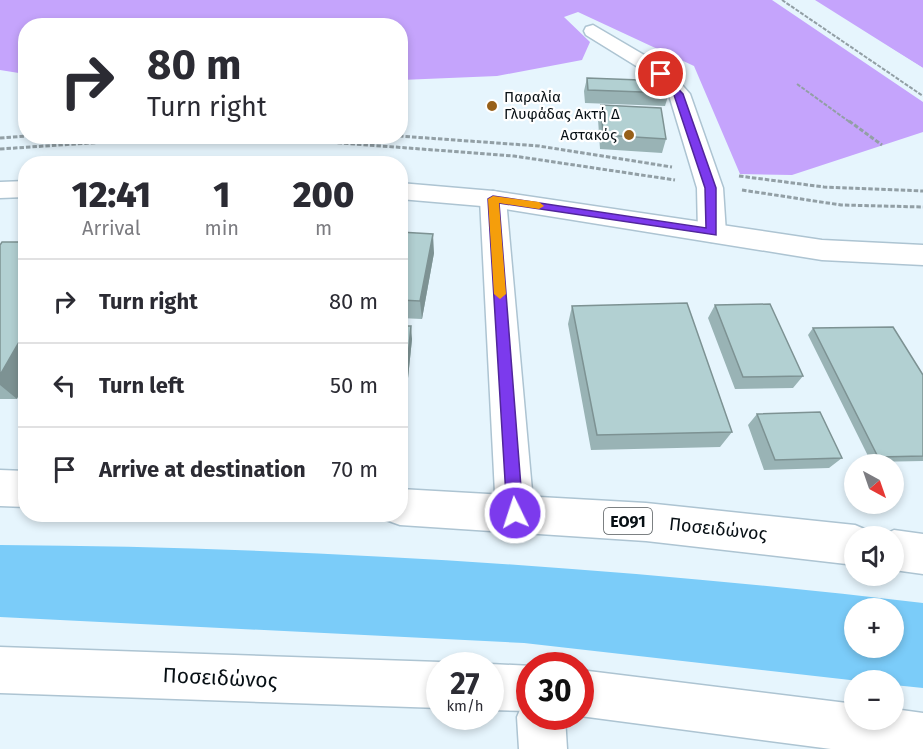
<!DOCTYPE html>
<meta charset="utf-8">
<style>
:root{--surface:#fff;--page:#f7f7f7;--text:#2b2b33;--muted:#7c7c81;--line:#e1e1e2}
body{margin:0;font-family:"Fira Sans",sans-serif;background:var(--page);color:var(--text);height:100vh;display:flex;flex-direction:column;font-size:22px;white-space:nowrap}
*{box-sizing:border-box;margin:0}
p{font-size:20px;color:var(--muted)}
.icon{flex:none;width:33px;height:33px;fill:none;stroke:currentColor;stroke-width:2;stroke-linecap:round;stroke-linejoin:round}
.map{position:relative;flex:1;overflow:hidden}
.panel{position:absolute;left:18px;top:156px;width:390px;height:366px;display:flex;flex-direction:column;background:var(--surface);border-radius:24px;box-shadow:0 3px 9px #0003}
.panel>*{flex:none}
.top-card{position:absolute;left:18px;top:18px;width:390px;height:126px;border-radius:24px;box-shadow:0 3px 9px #0003;background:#fff;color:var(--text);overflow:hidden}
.needle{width:39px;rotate:140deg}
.controls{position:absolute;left:844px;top:454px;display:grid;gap:12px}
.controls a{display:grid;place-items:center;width:60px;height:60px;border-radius:50%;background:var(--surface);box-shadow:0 3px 9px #0003;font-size:30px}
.speed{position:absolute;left:426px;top:652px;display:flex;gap:12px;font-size:30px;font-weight:700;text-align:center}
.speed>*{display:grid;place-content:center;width:78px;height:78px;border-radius:50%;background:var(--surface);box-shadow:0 3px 9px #0003;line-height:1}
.speed small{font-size:15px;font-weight:400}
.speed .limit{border:9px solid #d22;background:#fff;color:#111}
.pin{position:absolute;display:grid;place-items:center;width:51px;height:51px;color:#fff;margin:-26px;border:3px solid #fff;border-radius:50%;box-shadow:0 2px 6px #0007}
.me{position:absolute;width:66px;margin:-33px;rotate:356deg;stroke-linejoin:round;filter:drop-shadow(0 0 4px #0008)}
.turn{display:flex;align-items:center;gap:21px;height:126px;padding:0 30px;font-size:27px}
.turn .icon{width:78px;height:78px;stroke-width:2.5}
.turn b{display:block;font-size:42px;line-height:51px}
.eta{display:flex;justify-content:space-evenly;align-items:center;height:102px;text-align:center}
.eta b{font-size:36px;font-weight:800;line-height:42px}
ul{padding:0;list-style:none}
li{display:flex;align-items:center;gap:18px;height:84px;padding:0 30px;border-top:2px solid var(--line)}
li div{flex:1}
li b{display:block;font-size:22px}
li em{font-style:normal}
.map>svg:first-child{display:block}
</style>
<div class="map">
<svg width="923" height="749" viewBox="0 0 923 749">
<rect width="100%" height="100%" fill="#e6f5fd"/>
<path fill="#7bccf9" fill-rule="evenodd" d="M0 545C308 547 617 567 923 603V688L894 685V681H859L524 643 0 617ZM855 609H894V648H855Z"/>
<path fill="#c5a4fc" d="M0 0H772L923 102V132L792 175 740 174 694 66 578 12 564 17 590 42 582 60 497 76 401 80 400 26H26L25 74 0 70Z
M815 0H923V68Z"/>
<path fill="#e6f5fd" d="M812 0 923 68V71L813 3Z"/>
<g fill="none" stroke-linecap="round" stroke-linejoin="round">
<g stroke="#adc4d2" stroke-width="3">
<path id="street" d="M593 25 668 69 690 94 723 188 726 233 722 239 712 242 702 239 698 233 697 188 669 95 654 77 586 35 584 31 586 27Z
M493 191 502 193 506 199 534 513 529 526 515 532 501 526 496 513 480 199 484 193Z"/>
</g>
<g stroke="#adc4d2" stroke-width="3">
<path id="secondary" d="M26 181V197L0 198V182Z
M400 183 493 191 822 240 923 245V265L822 260 493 207 400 199Z
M530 698V717H565L567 749H519L517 717 524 700Z"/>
</g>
<g stroke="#adc4d2" stroke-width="3">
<path id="highway" d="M0 470 26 471V507L0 506Z
M400 489 646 503 855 525 869 531 872 537H855V565L646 541 400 525 386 520 384 514H400Z
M894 530 923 534V574L894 570V537H879Z
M0 647 440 662 450 666H440V708L0 693Z
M490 664 533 666H530V711L490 710V666H485Z
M580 670 855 704V720H894V709L923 713V749H831L580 716Z"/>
</g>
<path stroke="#929fa5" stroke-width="2" stroke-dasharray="4 1.5" stroke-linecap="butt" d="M782 0 923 96
M797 84 851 123"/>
<path stroke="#929fa5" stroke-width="3" stroke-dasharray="4.5 2" stroke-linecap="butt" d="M849 121 882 145
M399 136 539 146 672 167
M0 138 26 136
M0 149 150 139H288L514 156 675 180
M739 176 824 187 923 191
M742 190 841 205 923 207"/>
<use href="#street" fill="#fff" fill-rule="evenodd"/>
<use href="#secondary" fill="#fff" fill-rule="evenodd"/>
<use href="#highway" fill="#fff" fill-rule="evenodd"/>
</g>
<path fill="#99b3b5" d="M587 78 669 93 665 106 585 103 584 91Z
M601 105 666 139 662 153 600 149 598 119Z
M400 232 434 253 422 319 400 318Z
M0 245 17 399H0Z
M715 305 803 376 793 388 735 389 708 318Z
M572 306 732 432 720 447 591 450 568 324Z
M400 326 412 339 408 378H403L400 405Z
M813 328 923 375V461L871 462 808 335Z
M757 414 842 458 829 468 764 470 748 425Z"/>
<path fill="#7d9293" d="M433 234 434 253 422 319 420 301Z
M411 326 412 339 408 378 407 366Z
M26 330V382L17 399 0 385V375Z
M402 374 403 381 400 405V389Z"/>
<path fill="#b2d0d2" stroke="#7d9293" stroke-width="1.5" d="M587 78 666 81 669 93 588 90Z
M601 105 661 108 666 139 603 135Z
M400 232 433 234 420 301 400 300Z
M2 242H26V330L0 375V245Z
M687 303 732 432 597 435 572 306Z
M770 304 803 376 743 377 715 305Z
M400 326H411L407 366H400Z
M893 327 923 375V456L878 457 813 328Z
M820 412 842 458 775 460 757 414Z"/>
<path fill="#7c3aed" stroke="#51269a" stroke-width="1.5" d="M661 71 683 94 716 188V235L499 203 523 513 521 519 515 521 510 519 507 513 488 199 493 196 706 228 705 188 674 95 657 74Z"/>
<path fill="#f59e0b" d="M493 196 539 202 544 206 539 209 499 203 506 294 500 299 494 294 488 199Z"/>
<g fill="#976019" stroke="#fff" stroke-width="2">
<circle cx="492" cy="106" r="6"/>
<circle cx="629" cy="135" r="6"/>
</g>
<g text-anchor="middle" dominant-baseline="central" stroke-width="4.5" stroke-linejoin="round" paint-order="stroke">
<g font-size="15" fill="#070f14" stroke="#fff" text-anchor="start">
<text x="504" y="97">Παραλία<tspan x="504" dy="17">Γλυφάδας Ακτή Δ</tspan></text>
<text x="617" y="135" text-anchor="end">Αστακός</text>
</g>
<rect fill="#fff" stroke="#51575a" stroke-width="1.5" x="604" y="508" width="48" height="26" rx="4.5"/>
<g font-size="16" font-weight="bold" fill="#070f14">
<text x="628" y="521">ΕΟ91</text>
</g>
<g font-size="18" fill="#070f14" stroke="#fff">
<text transform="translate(718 529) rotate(6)">Ποσειδώνος</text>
</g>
<g font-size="21" fill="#070f14" stroke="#fff">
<text transform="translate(220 678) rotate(3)">Ποσειδώνος</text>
</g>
</g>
</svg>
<div class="controls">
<a><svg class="needle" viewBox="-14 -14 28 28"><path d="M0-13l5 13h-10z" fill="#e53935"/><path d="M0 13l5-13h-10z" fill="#7c7c81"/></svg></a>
<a><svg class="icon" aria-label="sound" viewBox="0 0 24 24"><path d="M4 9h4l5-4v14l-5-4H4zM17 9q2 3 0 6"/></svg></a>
<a>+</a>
<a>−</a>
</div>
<div class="speed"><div>27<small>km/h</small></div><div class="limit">30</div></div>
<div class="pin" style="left:661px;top:74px;background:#d93025"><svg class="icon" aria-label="arrive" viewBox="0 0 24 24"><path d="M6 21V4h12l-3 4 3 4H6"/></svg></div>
<svg class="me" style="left:515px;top:513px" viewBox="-20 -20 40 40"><circle r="17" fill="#7c3aed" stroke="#fff" stroke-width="3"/><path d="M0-11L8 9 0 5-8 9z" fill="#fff"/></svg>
<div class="top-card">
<div class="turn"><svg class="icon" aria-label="right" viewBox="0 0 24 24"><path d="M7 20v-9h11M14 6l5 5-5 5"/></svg><div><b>80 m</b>Turn right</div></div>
</div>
<section class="panel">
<div class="eta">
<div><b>12:41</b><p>Arrival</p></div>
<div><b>1</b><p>min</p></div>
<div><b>200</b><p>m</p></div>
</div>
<ul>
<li><svg class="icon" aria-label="right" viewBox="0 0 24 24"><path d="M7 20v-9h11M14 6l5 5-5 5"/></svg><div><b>Turn right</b></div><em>80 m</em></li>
<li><svg class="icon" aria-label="left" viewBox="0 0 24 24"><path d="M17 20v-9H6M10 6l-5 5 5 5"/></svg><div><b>Turn left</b></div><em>50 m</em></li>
<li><svg class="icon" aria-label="arrive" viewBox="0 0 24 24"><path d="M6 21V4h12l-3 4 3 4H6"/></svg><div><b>Arrive at destination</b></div><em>70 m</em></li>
</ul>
</section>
</div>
